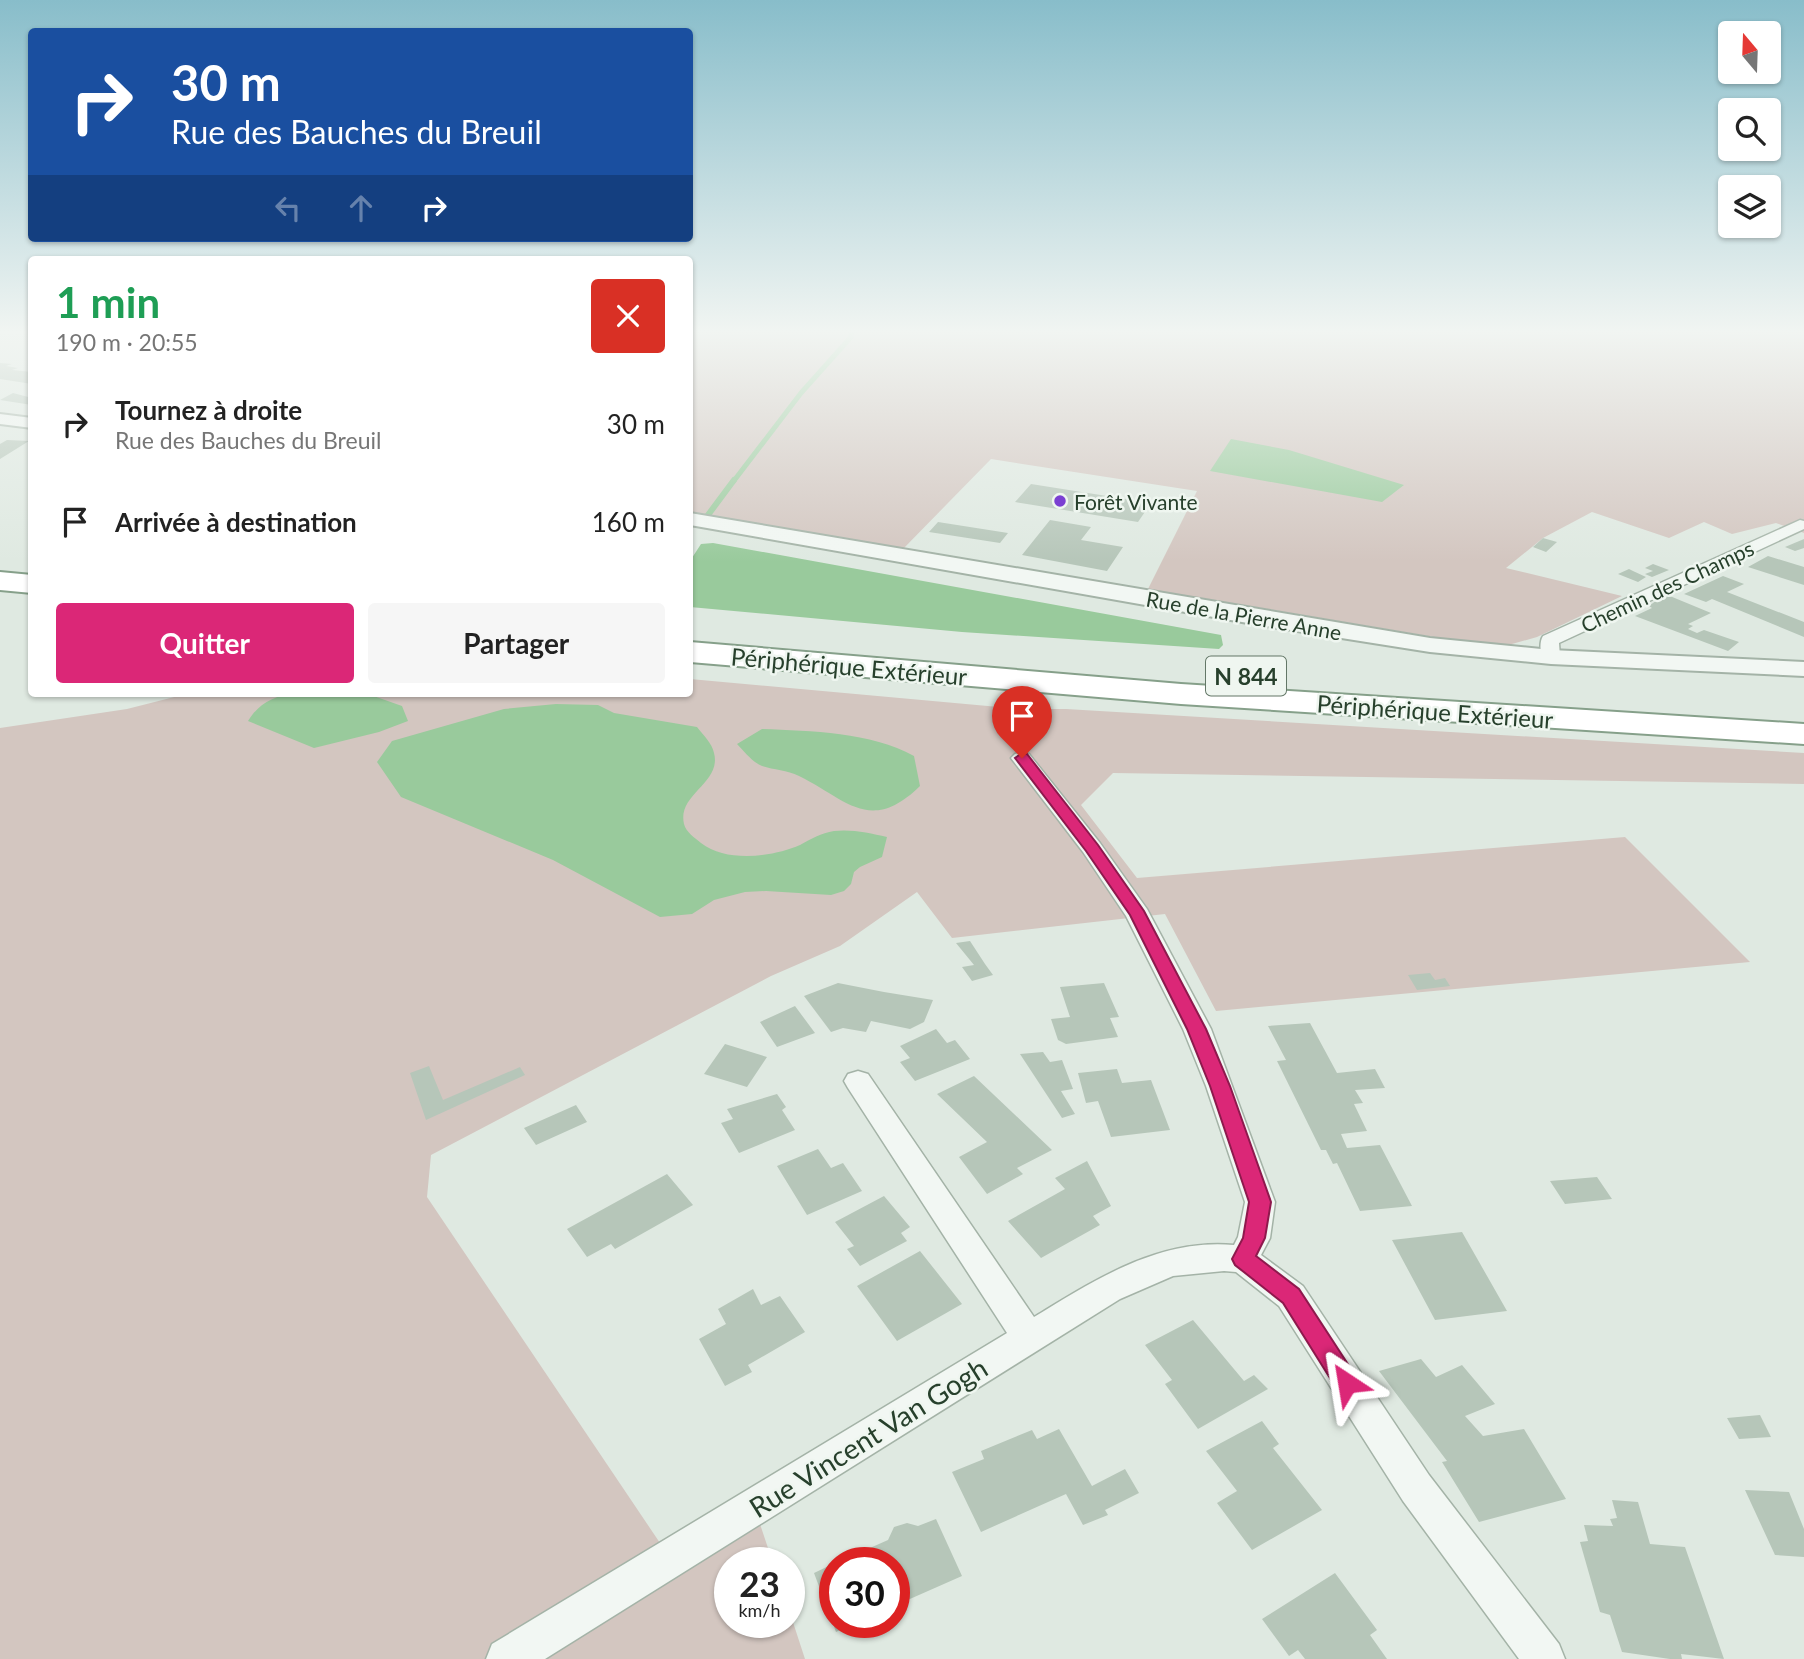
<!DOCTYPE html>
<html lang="fr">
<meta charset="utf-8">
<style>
:root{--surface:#fff;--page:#f6f6f6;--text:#222;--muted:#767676;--accent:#db2777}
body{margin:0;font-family:Lato,sans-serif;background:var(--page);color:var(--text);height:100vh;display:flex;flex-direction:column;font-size:26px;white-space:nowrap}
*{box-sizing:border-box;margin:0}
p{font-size:23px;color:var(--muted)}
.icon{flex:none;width:38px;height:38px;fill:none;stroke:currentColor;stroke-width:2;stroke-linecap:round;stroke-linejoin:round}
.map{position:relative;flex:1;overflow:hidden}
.panel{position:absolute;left:28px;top:256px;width:665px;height:441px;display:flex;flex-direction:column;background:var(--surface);border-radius:7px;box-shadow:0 2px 5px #0004}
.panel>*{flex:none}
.top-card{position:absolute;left:28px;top:28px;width:665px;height:214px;border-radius:7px;box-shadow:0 2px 5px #0004;background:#1a4fa0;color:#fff;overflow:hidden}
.needle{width:46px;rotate:341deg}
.buttons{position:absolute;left:1718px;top:21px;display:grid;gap:14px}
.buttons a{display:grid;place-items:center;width:63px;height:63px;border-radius:7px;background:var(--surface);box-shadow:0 2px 5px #0004;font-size:35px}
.speed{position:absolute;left:714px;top:1547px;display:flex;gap:14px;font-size:35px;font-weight:700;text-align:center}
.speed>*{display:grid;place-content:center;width:91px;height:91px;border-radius:50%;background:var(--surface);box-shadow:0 2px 5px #0004;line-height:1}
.speed small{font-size:18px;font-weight:400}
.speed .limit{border:10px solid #d22;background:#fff;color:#111}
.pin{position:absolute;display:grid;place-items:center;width:60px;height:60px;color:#fff;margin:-72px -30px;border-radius:50% 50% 50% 0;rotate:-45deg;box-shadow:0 0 7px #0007}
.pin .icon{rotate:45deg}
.me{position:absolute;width:77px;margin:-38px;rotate:327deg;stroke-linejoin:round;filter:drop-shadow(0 0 5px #0008)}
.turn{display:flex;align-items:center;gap:24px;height:147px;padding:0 28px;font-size:32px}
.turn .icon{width:91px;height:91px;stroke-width:2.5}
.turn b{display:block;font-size:49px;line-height:60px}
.lanes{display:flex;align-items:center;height:66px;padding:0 28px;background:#0003;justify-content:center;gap:35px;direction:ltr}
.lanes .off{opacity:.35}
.round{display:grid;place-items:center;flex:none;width:74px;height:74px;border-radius:7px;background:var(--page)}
.summary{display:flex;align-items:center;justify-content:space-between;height:119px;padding:0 28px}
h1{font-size:42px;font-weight:700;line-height:52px;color:#1e9e55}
.action{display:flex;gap:14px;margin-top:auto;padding:14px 28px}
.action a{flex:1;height:80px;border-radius:7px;background:var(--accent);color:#fff;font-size:28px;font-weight:700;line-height:80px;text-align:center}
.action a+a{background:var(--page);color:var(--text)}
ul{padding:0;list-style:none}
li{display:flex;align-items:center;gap:21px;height:98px;padding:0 28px}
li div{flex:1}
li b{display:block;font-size:26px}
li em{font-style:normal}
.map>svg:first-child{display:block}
</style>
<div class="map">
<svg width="1804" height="1659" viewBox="0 0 1804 1659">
<rect width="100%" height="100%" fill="#dfe9e1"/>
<path fill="#d3c6c0" d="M690 330H1804V533L1776 523 1732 534 1704 522 1669 538 1592 512 1543 538 1506 568 1622 596 1537 637 1512 644H1475L1148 589 1197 491 991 459 904 548 690 515Z
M690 679 1022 709H1066L1804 753V784L1113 773 1081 805 1137 878 1625 837 1750 962 1216 1011 1165 914 952 938 917 892 840 946 771 976 431 1155 427 1197 660 1543 749 1491 773 1563H730V1622H789V1610L805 1659H0V728L127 709 190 693H690Z"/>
<path fill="#99ca9c" d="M1231 439 1289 450 1404 485 1382 502 1210 471Z
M713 543 1221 635 1223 645 1219 649 962 632 690 607V561L701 544Z
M294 693H365L402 706 408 721 379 732 314 748 248 721C258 704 274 696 294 693Z
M556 704 598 705 614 713 697 727C703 735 712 743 714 753 722 783 677 794 684 824 686 832 695 838 701 843 727 863 772 857 800 845 811 839 821 833 834 831 852 829 870 833 887 837L882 857 860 867 854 872 851 884 844 891 831 895 766 891 745 892 714 900 692 914 660 917 553 860 401 797 377 762 392 741 504 709Z
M762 729C811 731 871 732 914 756L920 786C870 835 846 799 799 776 787 770 774 770 762 766 752 762 744 751 737 744Z"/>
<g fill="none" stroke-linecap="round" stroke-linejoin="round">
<path stroke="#99ca9c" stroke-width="5" d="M733 482 801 393 851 337 852 330"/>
<path stroke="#99ca9c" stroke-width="6" d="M708 515 734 480"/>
</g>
<path fill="#b6c6b9" d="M0 363 12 364 6 366 18 368 12 370 32 372V384L0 379Z
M13 393 32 398V405L0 400Z
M7 440 29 441 0 459V444Z
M1031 484 1151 503 1138 522 1015 502Z
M1050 520 1091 527 1081 540 1123 547 1107 571 1022 555Z
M938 522 1008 533 1000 543 929 532Z
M1543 538 1557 542 1546 552 1533 547Z
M1804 539V548L1795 551 1785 547Z
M1768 556 1804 567V585L1748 567Z
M1653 564 1669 570 1652 577 1645 574 1653 571 1645 568Z
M1629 569 1633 571 1646 577 1638 582 1618 574Z
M1723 576 1744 584 1727 592 1804 622V637L1712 599 1706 602 1684 594Z
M1665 594 1711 613 1688 624 1693 626 1688 629 1697 633 1704 630 1739 642 1728 651 1635 616 1652 608 1649 606Z
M970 941 985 964 993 975 972 981 962 967 974 965 956 943Z
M1430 973 1435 980 1445 978 1450 986 1417 990 1408 975Z
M838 983 884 992 933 1000 924 1022 910 1029 871 1021 866 1032 843 1028 831 1032 804 996Z
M1104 983 1119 1017 1110 1018 1118 1037 1066 1044 1058 1040 1051 1019 1070 1017 1060 987Z
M795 1006 815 1033 777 1047 760 1022Z
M1310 1023 1337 1073 1375 1069 1385 1088 1355 1090 1363 1103 1354 1104 1367 1131 1341 1134 1347 1148 1380 1145 1412 1206 1360 1211 1337 1163 1333 1164 1326 1150H1321L1277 1061 1286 1060 1268 1026Z
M936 1029 947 1043 955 1040 970 1059 915 1081 900 1062 910 1058 900 1046Z
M725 1044 767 1057 747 1087 704 1074Z
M1043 1052 1050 1062 1062 1060 1073 1089 1061 1091 1075 1114 1062 1118 1020 1054Z
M429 1066 443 1100 520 1067 525 1075 426 1120 410 1073Z
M1117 1069 1122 1083 1151 1080 1170 1130 1111 1137 1098 1101 1086 1103 1078 1073Z
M974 1076 1052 1150 1017 1168 1023 1174 987 1194 959 1157 987 1142 937 1094Z
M777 1094 786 1107 782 1110 795 1130 739 1153 721 1123 733 1119 727 1109Z
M576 1105 587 1122 536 1145 524 1128Z
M818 1149 831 1168 843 1163 862 1191 807 1215 777 1166Z
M1087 1161 1111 1206 1093 1216 1100 1225 1041 1258 1008 1221 1065 1189 1055 1178Z
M667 1174 693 1205 615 1249 611 1244 587 1257 567 1229Z
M1597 1177 1612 1199 1565 1204 1550 1181Z
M884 1196 910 1227 901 1233 907 1241 860 1266 847 1249 854 1246 835 1222Z
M1462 1232 1507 1311 1435 1320 1392 1240Z
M920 1251 962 1304 897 1341 857 1286Z
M753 1289 761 1305 780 1296 805 1332 748 1365 752 1372 725 1386 699 1339 726 1324 718 1309Z
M1193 1320 1244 1381 1254 1375 1268 1389 1198 1429 1165 1384 1172 1380 1145 1345Z
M1421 1359 1436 1377 1462 1365 1495 1404 1465 1416 1483 1436 1524 1429 1566 1499 1479 1522 1442 1462 1447 1461 1379 1371Z
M1760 1415 1771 1437 1739 1439 1727 1418Z
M1262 1421 1279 1444 1273 1448 1322 1510 1252 1550 1217 1503 1237 1491 1206 1451Z
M1059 1429 1092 1486 1125 1469 1139 1493 1105 1510 1108 1515 1083 1525 1066 1494 981 1532 952 1472 984 1459 981 1451 1032 1430 1037 1439Z
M1745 1490 1789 1492 1804 1529V1557L1775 1555Z
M1612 1500 1638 1502 1650 1544 1685 1547 1724 1659 1681 1654 1682 1659H1670L1622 1652 1610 1615 1600 1612 1580 1542 1588 1541 1584 1525 1613 1526 1610 1519 1617 1518Z
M936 1519 962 1576 894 1606V1563H836L888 1540 894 1527 907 1523 918 1526Z
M835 1563V1622H858L836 1632 814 1573Z
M1335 1573 1377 1630 1370 1635 1387 1659H1305L1298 1650 1289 1656 1262 1619Z"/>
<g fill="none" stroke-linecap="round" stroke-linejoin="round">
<g stroke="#a4b3a7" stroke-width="3">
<path id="minor" d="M1800 520 1804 521V529L1559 643 1560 657 1558 661H1544C1540 655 1539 642 1543 636Z
M1022 752 1029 754 1100 843 1147 909 1211 1029 1275 1202 1270 1238 1261 1255 1303 1286 1429 1475 1559 1644 1565 1659H1519L1403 1501 1279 1306 1236 1272 1224 1271 1173 1276 1120 1299 545 1659H486L492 1644 1007 1333 848 1088 844 1081 848 1074 858 1071 868 1074 1034 1317C1095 1280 1159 1238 1234 1245L1238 1237 1245 1202 1206 1086 1183 1029 1126 916 1083 852 1011 758 1015 754Z"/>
</g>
<g stroke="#a4b3a7" stroke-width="4">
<path id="tertiary" d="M0 414 32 418V428L0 424Z
M690 513 1430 638 1551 650 1804 662V676L1551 664 1430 652 1259 625 690 525Z"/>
</g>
<g stroke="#86a08a" stroke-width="4">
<path id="trunk" d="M0 572 32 575V593L0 590Z
M690 642 1181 684 1804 724V744L1181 704 690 662Z"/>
</g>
<use href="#minor" fill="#f2f7f3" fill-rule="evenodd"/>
<use href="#tertiary" fill="#f2f7f3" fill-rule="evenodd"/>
<use href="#trunk" fill="#fff" fill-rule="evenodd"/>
</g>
<linearGradient id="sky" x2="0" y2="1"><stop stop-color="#88bdca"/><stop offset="0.59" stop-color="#f1f5f2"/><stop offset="1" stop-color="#f1f5f2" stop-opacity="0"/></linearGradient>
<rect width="1804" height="562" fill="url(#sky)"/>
<path fill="#db2777" stroke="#8e194d" stroke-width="2" d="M1022 753 1027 754 1098 845 1144 911 1206 1029 1230 1086 1271 1202 1265 1238 1256 1256 1299 1289 1355 1375 1359 1383 1355 1391 1347 1394 1338 1391 1283 1303 1235 1265 1232 1259 1243 1238 1249 1202 1210 1086 1187 1029 1130 915 1086 851 1015 758Z"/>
<circle fill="#7b40d2" stroke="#eff6f0" stroke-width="2.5" cx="1060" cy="501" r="7"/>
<g text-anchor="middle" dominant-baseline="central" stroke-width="5" stroke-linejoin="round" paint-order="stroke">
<g font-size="21" fill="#27402c" stroke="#eff6f0" text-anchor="start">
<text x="1074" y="501">Forêt Vivante</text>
</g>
<g font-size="21" fill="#27402c" stroke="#eff6f0">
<text transform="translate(1667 586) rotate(-25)">Chemin des Champs</text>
<text transform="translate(1244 615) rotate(10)">Rue de la Pierre Anne</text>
</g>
<rect fill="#eff6f0" stroke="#637767" stroke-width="2" x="1206" y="656.5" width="80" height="39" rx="5"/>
<g font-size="23" font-weight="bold" fill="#27402c">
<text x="1246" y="676">N 844</text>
</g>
<g font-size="24" fill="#27402c" stroke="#eff6f0">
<text transform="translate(849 666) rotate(5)">Périphérique Extérieur</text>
<text transform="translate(1435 711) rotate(4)">Périphérique Extérieur</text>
</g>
<g font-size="28" fill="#27402c" stroke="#eff6f0">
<text transform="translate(868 1437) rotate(-32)">Rue Vincent Van Gogh</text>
</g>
</g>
</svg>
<div class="buttons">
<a><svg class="needle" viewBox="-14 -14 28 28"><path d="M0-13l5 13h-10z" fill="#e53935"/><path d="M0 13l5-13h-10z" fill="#767676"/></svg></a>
<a><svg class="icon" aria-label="search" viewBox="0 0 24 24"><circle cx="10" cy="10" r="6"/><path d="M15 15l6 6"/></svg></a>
<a><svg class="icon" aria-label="layers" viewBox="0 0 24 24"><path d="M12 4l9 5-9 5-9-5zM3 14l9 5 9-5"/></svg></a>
</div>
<div class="speed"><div>23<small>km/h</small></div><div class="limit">30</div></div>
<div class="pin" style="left:1022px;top:758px;background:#d93025"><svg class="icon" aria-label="arrive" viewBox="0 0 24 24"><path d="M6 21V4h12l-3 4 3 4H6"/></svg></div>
<svg class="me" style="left:1347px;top:1383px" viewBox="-20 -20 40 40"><path d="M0-17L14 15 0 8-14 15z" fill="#db2777" stroke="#fff" stroke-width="4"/></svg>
<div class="top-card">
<div class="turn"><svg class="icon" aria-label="right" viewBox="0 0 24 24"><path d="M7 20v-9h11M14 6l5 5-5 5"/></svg><div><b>30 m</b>Rue des Bauches du Breuil</div></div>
<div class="lanes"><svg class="icon off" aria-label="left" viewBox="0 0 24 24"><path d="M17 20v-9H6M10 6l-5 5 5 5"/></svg><svg class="icon off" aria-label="ahead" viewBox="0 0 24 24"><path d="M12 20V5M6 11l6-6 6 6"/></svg><svg class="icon" aria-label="right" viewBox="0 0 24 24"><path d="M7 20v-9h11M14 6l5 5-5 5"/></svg></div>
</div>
<section class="panel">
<div class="summary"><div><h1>1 min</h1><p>190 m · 20:55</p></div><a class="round" style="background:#d93025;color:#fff"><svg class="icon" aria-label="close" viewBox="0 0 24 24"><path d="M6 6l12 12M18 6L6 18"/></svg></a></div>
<ul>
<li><svg class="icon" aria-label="right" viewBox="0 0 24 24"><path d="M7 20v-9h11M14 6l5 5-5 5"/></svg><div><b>Tournez à droite</b><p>Rue des Bauches du Breuil</p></div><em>30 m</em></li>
<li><svg class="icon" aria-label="arrive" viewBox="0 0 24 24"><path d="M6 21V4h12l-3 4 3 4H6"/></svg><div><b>Arrivée à destination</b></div><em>160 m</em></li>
</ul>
<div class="action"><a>Quitter</a><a>Partager</a></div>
</section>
</div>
